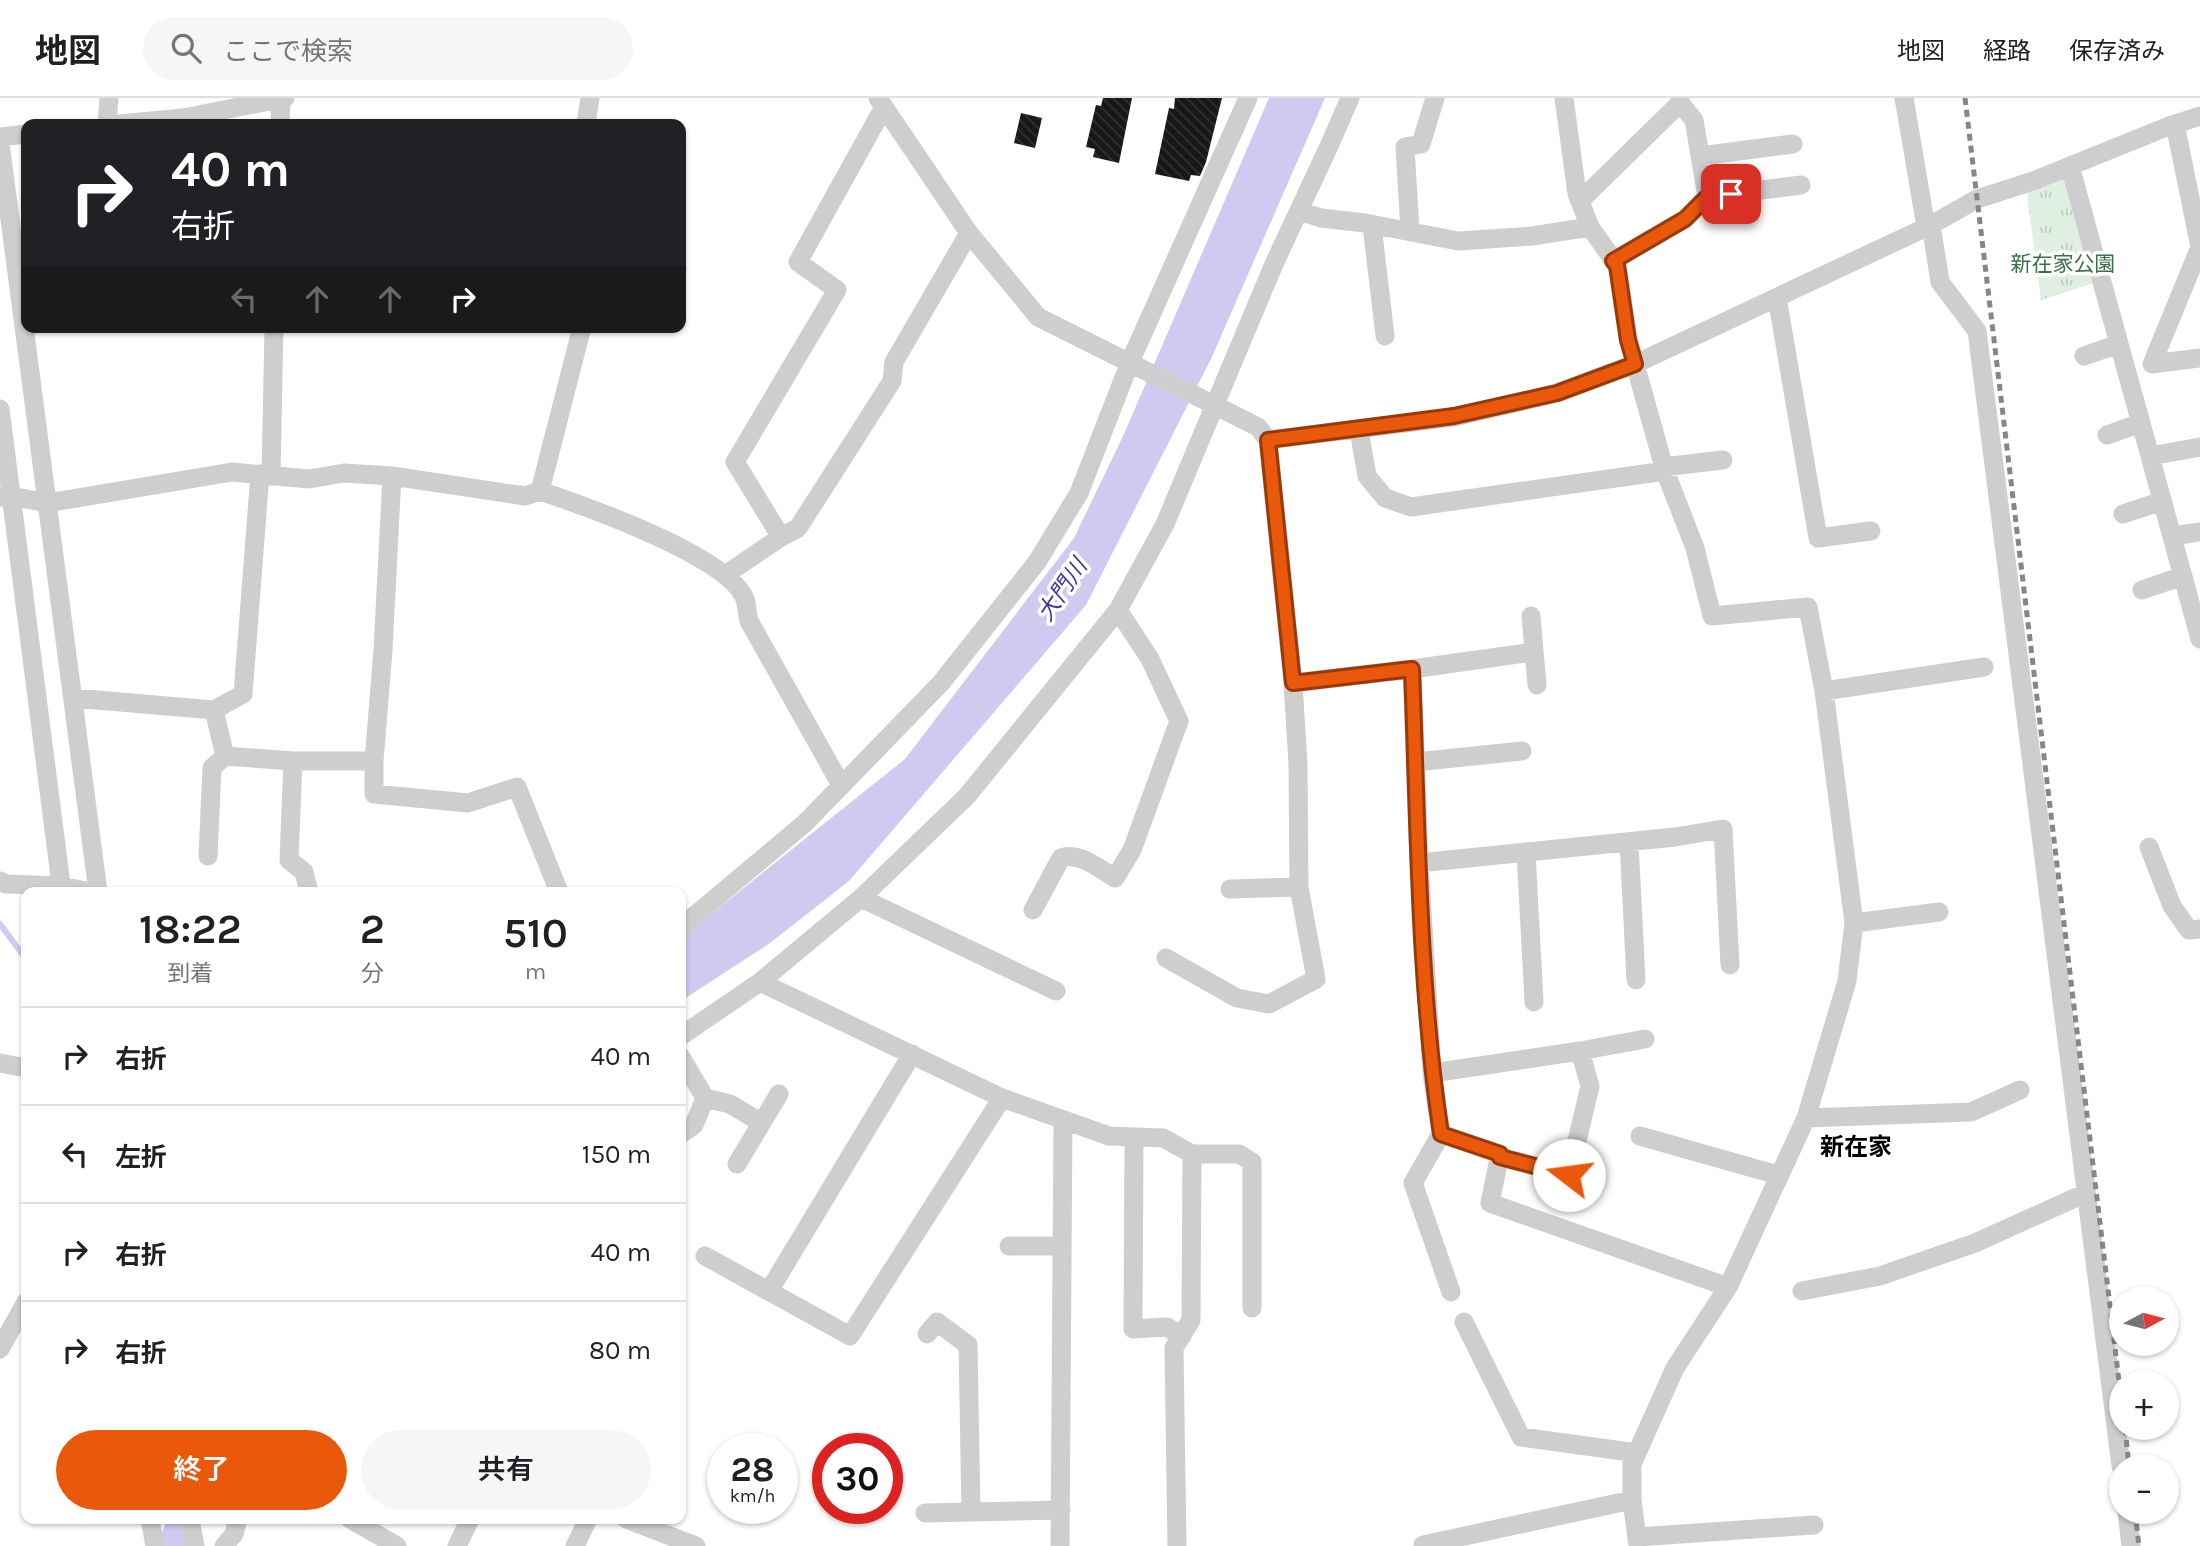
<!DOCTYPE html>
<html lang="ja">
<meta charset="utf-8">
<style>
:root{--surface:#fff;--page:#f6f6f6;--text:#202124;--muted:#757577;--line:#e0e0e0;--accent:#ea580c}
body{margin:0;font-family:Karla,"Noto Sans JP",sans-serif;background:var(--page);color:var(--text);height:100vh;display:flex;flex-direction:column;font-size:26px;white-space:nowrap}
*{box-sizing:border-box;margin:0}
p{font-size:23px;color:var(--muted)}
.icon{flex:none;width:38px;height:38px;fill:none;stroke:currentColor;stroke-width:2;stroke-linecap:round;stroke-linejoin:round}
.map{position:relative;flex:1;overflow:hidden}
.panel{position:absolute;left:21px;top:789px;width:665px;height:637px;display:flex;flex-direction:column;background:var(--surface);border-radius:14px;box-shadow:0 2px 5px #0004}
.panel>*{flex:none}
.top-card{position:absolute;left:21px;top:21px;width:665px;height:214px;border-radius:14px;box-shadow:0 2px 5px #0004;background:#202124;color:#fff;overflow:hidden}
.needle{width:46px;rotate:83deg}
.buttons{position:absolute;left:2109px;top:1188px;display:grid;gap:14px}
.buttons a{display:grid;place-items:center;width:70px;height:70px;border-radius:50%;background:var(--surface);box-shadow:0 2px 5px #0004;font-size:35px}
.speed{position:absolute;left:707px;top:1335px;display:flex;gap:14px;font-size:35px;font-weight:700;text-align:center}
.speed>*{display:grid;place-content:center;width:91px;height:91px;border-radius:50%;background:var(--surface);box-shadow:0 2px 5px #0004;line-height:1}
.speed small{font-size:18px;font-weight:400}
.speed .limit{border:10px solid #d22;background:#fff;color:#111}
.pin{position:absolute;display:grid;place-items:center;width:60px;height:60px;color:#fff;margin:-30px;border-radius:14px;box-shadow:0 4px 10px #0006}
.me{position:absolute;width:77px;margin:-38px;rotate:285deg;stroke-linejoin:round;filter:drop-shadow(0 0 5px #0008)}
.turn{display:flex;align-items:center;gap:24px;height:147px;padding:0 35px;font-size:32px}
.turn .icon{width:91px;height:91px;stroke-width:2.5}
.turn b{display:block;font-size:49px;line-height:60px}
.lanes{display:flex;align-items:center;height:66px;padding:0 35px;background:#0003;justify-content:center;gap:35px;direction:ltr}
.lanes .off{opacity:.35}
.eta{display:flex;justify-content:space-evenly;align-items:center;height:119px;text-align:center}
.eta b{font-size:42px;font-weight:600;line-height:49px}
.primary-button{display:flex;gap:14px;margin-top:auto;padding:14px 35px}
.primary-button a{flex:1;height:80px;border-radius:42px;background:var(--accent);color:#fff;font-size:28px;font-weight:600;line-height:80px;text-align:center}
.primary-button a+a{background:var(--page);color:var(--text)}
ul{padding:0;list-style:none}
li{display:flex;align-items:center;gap:21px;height:98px;padding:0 35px;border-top:2px solid var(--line)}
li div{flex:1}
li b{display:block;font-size:26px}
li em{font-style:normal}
header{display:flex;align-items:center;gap:42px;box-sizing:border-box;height:98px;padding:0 35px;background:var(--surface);border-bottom:2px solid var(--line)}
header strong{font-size:33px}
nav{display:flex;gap:38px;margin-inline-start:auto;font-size:24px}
.search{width:490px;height:63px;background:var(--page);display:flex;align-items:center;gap:18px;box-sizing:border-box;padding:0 24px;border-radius:38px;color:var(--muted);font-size:26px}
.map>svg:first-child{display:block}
</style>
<header>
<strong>地図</strong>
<div class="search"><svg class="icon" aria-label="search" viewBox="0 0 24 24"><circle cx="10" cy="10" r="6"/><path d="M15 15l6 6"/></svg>ここで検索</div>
<nav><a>地図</a><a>経路</a><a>保存済み</a></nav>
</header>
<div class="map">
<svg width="2200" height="1448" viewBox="0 0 2200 1448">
<defs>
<pattern id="grass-tufts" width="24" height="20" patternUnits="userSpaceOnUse" patternTransform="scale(1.75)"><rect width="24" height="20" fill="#dfefe2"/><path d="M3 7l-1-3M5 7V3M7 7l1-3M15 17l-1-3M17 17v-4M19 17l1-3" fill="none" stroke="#c0cdc2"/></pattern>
<pattern id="building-back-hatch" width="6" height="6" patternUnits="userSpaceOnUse" patternTransform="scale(1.75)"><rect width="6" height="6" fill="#181818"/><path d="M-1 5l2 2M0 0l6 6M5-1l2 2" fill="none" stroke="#313131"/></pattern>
</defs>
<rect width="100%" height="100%" fill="#fff"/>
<path fill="url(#grass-tufts)" d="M2064 78 2097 184 2041 202 2027 96Z"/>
<path fill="#cfcaef" d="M1269 0H1325L1211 261 1086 507 849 783 770 845 681 903V840L905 661 1074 440 1124 336Z
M167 1421H201L190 1448H157Z"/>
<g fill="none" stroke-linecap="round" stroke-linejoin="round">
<path stroke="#cfcaef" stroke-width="6" d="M0 826 26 861"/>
</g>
<path fill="url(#building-back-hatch)" d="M1103 0H1132L1119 65 1093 59 1095 51 1086 49 1096 7 1101 8Z
M1175 0H1222L1206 64 1200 78 1191 77 1189 83 1155 76 1169 10 1174 11Z
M1021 15 1042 20 1035 50 1014 45Z"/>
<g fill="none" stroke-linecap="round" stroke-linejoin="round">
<path stroke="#cecece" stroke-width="19" d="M878 0 969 135 1038 219 1258 329 1268 342 1454 319 1557 295 1635 266 1931 127 1977 101 2033 83 2169 28 2200 18
M1904 0 1926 129
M107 26 109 0
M120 26 183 20 285 0
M280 26 281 2
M586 26 590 0
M2175 26 2200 149 2152 266 2200 260
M0 39 26 36
M0 45 98 794
M1700 58 1793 46
M2070 68 2150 358 2200 349
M1707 99 1801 87
M1580 103 1680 5V0
M1299 113 1321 120 1365 125 1458 143 1532 138 1590 129 1577 96 1564 0
M1372 127 1385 238
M1931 127 1940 184 1977 233 2121 1368
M1590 129 1617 167 1628 241 1665 373 1695 450 1712 518 1808 509 1824 593 1854 825 1847 883 1806 1020 1728 1189 1675 1270 1632 1366V1402L1638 1448
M1410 134 1405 49 1421 46 1435 0
M1613 163 1685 121 1707 99 1694 22 1680 5
M1777 199 1818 440 1871 433
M2084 258 2119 246
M0 311 62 794
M1359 332 1367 378 1385 400 1411 409 1665 373
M2107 337 2141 325
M1268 342 1293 585 1412 571 1419 765
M2150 358 2200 541
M1663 369 1723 362
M271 378 274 229
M540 393C585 408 728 458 745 501 747 507 747 516 749 523L841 687
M1 399 11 398 47 405 232 374 309 381 344 375 392 378
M2123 416 2162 403
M2172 438 2200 434
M781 439 798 430 892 283 894 264 969 135
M725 477 781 439 735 364 837 192 798 164 884 9
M2142 492 2183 478
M1531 518 1537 587
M1412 571 1533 554
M1824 593 1984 569
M73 600 214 612 243 596 260 376
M214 612 225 658
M293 663H374V696L468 705 517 689 559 794
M374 663 383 552 392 378 525 398 540 393 582 229
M1416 664 1522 653
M1629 744 1636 882
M2149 749 2172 808 2189 832 2200 831
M1526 754 1534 904
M208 758 212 670 225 658 293 663 289 762 304 774 309 794
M0 783 6 786 61 788 91 794
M1230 791 1299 789 1298 666 1293 585
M861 800 1056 893
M1033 812 1061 760C1078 753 1100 771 1115 780L1132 752 1179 623 1150 561 1118 512
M1854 825 1939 814
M681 829 805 725 941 585 1037 464 1079 395 1130 264 1248 0
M1166 860 1237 900 1269 906 1316 881 1299 789
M760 884 1002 1000 1109 1038 1163 1040 1192 1056 1191 1222 1174 1250 1177 1448
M681 938 760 884 861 800 967 698 1118 512 1165 426 1274 166 1330 46 1350 0
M681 959 705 1000 694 1027 681 1036
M0 965 26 970
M1432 975 1419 765 1675 739 1723 731 1730 867
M705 1000 730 1006 762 1025
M1806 1020 1971 1014 2020 992
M1441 1036 1432 975 1580 953
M1640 1038 1778 1077
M1134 1039 1133 1231 1167 1229 1182 1238
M1192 1056H1239L1252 1064V1210
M1500 1059 1569 1077 1590 988 1580 953 1645 941
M737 1066 779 996
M1009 1148H1062
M705 1158 850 1238 1002 1000
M769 1193 912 956
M1802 1193 1880 1178 1975 1145 2086 1095
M1451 1194 1413 1085 1441 1036 1500 1056 1490 1105 1728 1189
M1464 1224 1521 1339 1637 1355
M927 1236 937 1224 968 1247 971 1414
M0 1251 26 1204
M2127 1414 2131 1448
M925 1415 1061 1412
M150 1421 155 1448
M190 1421 195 1448
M350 1421 397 1448
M626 1421 696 1448
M1637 1439 1814 1427
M1423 1447 1632 1402
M224 1448 234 1436 238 1421
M457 1448 470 1421
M575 1448 588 1421
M1060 1448 1063 1022"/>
<path stroke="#868686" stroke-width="5" stroke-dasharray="7 5" stroke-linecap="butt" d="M1965 0 2121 1300
M2125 1330 2129 1368
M2135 1414 2139 1448"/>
</g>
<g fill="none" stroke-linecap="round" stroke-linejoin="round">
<g stroke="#983908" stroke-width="18">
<path id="route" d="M1569 1077 1500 1059V1056L1441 1036C1418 884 1418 725 1412 571L1293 585 1268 342 1454 318 1557 295 1635 266 1628 242 1617 167 1613 163 1685 121 1707 99 1731 96"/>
</g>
<use href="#route" stroke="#ea580c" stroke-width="12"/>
</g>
<g text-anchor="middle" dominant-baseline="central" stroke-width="7" stroke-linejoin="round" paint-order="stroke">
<g font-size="21" fill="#3b7049" stroke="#fff">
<text x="2063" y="166">新在家公園</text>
</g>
<g font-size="23" font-style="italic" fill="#453999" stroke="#fff">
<text transform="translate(1062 492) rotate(-56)">大門川</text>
</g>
<g font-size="24" font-weight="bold" fill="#000" stroke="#fff">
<text x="1856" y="1049">新在家</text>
</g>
</g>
</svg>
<div class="buttons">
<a><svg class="needle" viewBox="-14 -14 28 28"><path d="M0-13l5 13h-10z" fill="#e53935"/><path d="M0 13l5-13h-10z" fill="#757577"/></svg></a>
<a>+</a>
<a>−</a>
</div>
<div class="speed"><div>28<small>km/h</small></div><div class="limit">30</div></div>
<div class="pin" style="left:1731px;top:96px;background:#d93025"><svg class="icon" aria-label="arrive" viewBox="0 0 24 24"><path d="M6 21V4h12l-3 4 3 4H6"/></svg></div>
<svg class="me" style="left:1569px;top:1077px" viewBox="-20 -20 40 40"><circle r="19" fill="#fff"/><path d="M0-13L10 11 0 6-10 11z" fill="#ea580c"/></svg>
<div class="top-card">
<div class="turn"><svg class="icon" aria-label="right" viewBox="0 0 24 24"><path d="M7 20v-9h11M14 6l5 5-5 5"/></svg><div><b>40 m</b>右折</div></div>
<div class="lanes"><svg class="icon off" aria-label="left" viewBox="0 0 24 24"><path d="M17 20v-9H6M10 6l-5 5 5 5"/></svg><svg class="icon off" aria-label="ahead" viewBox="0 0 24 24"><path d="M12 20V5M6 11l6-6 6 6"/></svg><svg class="icon off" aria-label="ahead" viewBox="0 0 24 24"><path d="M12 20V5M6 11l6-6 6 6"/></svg><svg class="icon" aria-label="right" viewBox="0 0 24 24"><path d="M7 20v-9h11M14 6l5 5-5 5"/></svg></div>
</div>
<section class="panel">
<div class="eta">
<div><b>18:22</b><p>到着</p></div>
<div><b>2</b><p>分</p></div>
<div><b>510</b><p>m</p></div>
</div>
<ul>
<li><svg class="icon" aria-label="right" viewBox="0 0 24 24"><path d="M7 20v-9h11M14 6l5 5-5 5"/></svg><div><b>右折</b></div><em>40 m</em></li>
<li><svg class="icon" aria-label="left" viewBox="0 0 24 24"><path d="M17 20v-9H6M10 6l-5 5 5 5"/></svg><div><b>左折</b></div><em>150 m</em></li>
<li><svg class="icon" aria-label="right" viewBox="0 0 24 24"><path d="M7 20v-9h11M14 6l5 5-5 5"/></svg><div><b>右折</b></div><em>40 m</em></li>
<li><svg class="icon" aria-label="right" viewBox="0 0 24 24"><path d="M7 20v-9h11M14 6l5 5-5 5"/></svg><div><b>右折</b></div><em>80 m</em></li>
</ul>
<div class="primary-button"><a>終了</a><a>共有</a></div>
</section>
</div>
